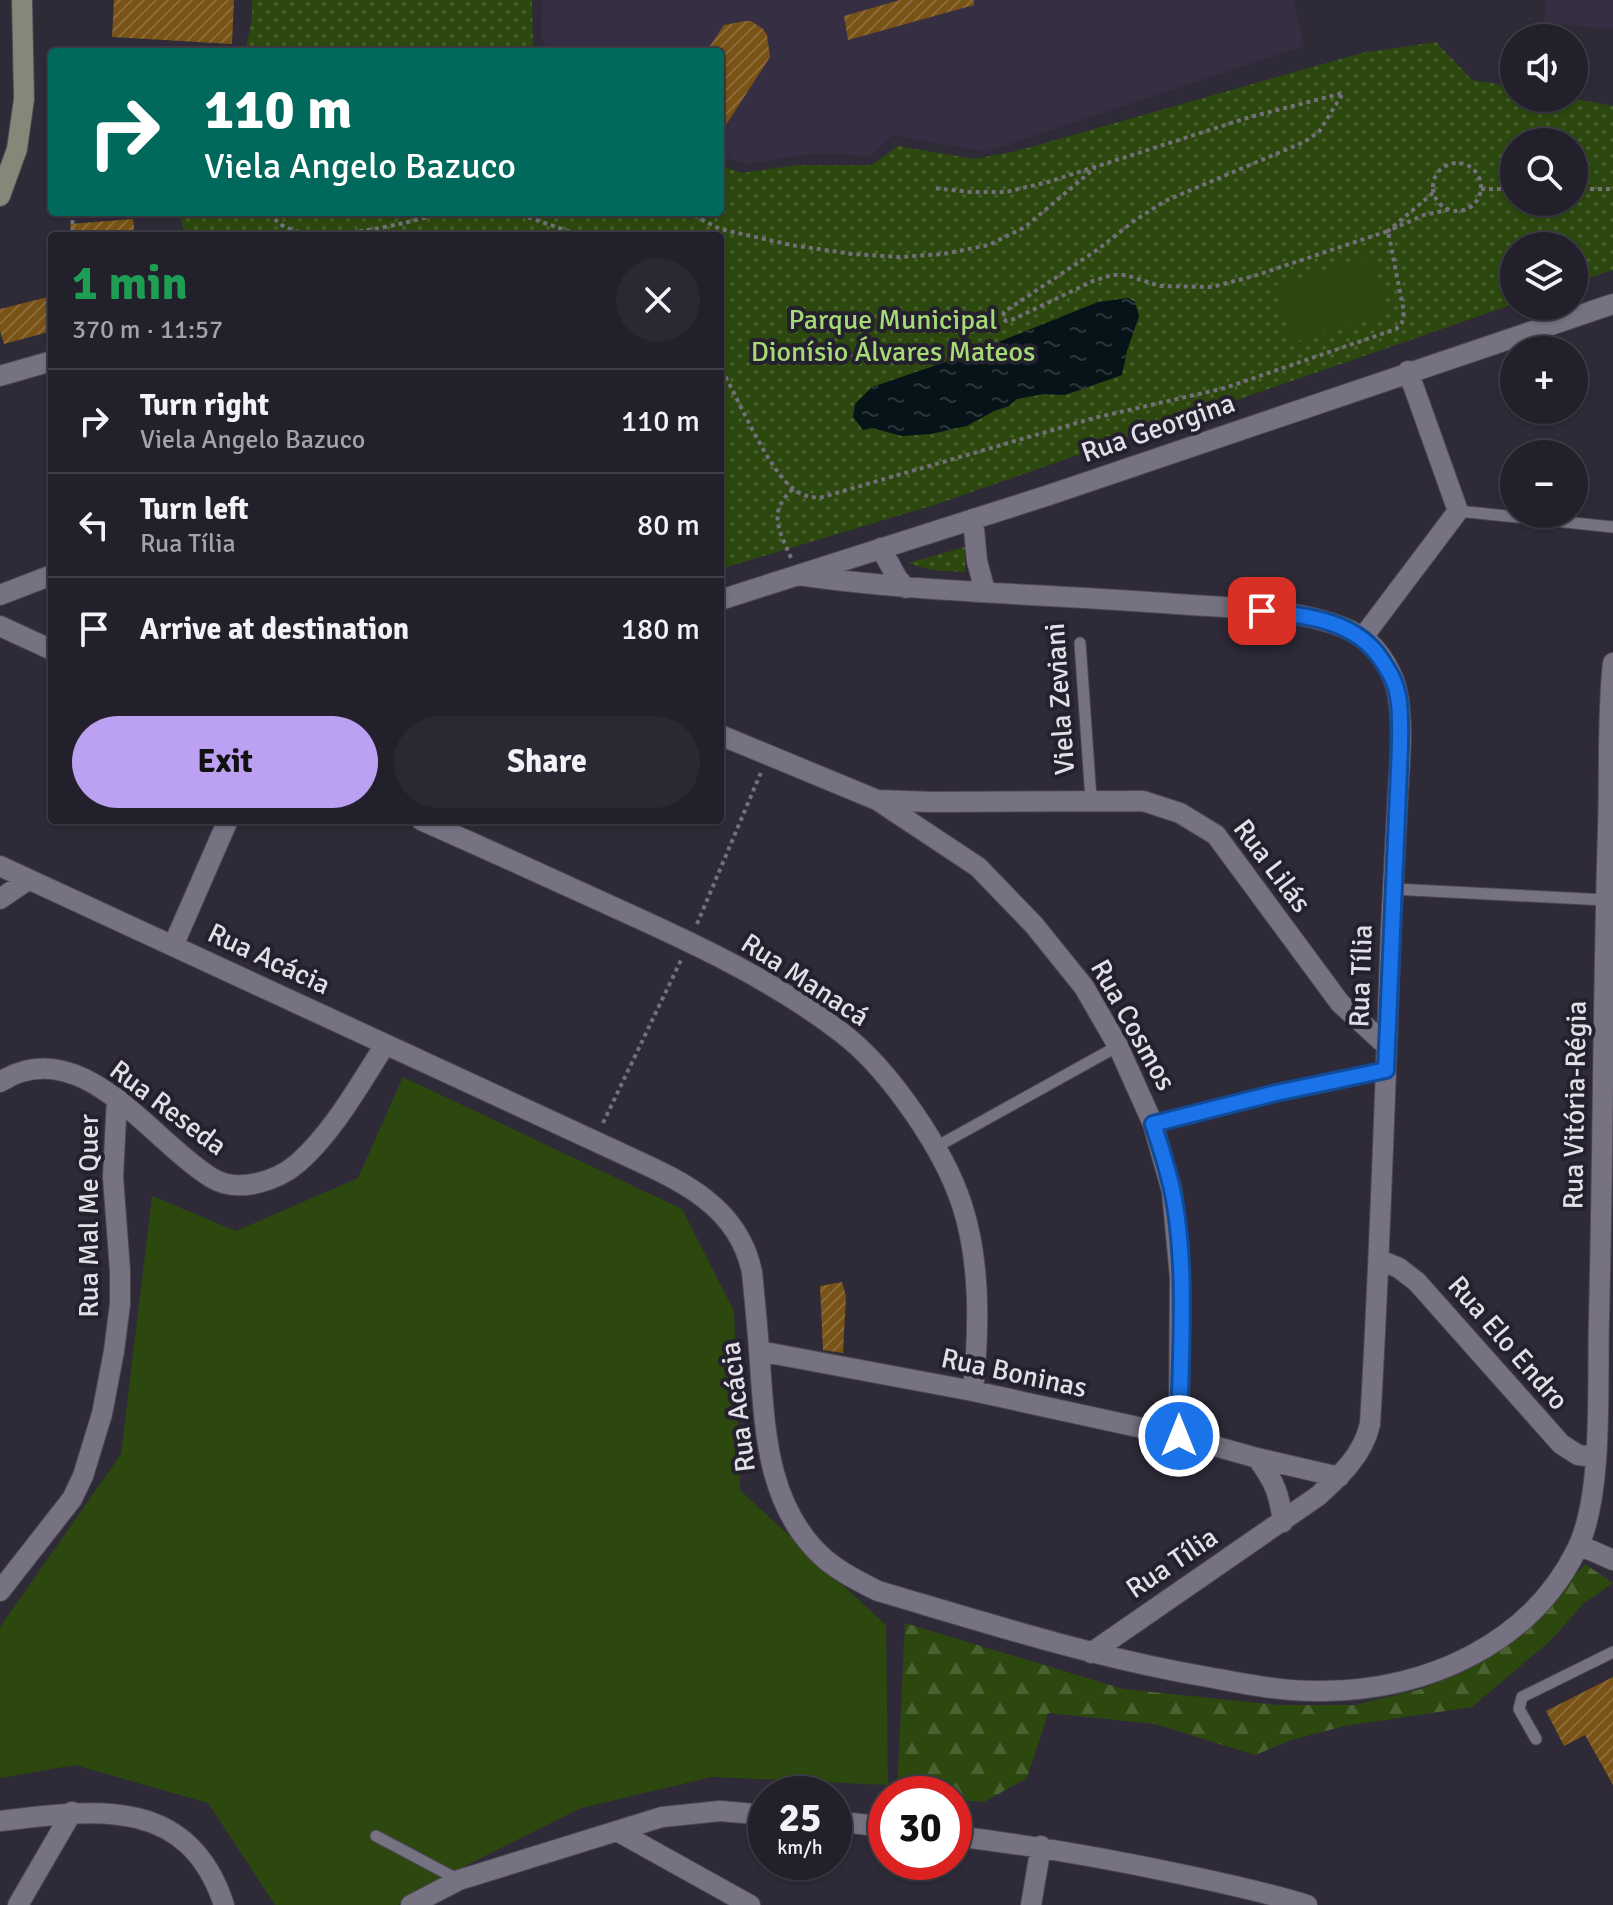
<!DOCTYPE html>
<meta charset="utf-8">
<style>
:root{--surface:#22202a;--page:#2a2832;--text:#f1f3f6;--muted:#a2a3a8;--line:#3f3e47;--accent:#bca0f2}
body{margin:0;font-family:Signika,sans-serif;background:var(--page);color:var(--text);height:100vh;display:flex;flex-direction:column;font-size:30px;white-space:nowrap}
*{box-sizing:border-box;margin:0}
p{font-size:26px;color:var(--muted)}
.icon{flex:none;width:44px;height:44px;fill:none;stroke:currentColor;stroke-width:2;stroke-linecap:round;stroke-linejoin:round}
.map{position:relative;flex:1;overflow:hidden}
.details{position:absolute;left:48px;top:232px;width:676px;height:592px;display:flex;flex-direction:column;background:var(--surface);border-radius:8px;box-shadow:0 2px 6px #0004,0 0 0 2px var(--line)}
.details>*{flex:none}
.banner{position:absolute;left:48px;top:48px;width:676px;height:168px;border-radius:8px;box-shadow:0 2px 6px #0004,0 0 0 2px var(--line);background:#00695c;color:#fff;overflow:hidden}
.tools{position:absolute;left:1500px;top:24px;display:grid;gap:16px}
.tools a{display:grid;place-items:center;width:88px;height:88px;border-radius:50%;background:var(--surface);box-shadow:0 2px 6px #0004,0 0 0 2px var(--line);font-size:40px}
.speed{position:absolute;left:748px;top:1776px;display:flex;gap:16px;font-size:40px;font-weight:700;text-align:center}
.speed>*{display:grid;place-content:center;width:104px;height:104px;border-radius:50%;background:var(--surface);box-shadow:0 2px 6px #0004,0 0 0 2px var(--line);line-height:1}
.speed small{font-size:20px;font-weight:400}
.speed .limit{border:12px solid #d22;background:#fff;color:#111}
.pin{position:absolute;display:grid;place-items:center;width:68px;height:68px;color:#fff;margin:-34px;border-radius:16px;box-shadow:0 4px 12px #0006}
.me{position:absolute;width:88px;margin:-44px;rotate:0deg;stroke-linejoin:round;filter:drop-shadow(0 0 6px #0008)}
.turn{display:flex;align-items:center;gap:28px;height:168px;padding:0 24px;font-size:36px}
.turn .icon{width:104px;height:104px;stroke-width:2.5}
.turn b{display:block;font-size:56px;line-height:68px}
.round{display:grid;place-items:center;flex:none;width:84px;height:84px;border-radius:42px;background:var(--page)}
.head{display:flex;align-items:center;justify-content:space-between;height:136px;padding:0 24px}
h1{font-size:48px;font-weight:700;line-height:60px;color:#1e9e55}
.button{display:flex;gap:16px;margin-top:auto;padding:16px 24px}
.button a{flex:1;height:92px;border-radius:48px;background:var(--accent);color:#111;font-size:32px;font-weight:700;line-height:92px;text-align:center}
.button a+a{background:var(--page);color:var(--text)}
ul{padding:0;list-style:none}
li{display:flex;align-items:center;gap:24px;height:104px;padding:0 24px;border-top:2px solid var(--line)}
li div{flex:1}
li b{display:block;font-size:30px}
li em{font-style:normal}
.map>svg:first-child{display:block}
</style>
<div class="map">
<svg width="1613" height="1905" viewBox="0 0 1613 1905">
<defs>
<pattern id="forest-firs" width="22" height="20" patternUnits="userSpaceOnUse" patternTransform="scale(2)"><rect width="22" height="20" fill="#2c480e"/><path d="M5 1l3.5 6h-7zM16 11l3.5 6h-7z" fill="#4a6231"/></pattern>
<pattern id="park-dots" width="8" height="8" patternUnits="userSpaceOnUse" patternTransform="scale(2)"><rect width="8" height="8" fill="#2c480e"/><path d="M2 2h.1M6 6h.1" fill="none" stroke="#4a6231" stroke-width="1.8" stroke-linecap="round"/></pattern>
<pattern id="water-ripples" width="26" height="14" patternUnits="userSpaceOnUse" patternTransform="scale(2)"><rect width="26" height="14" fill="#061319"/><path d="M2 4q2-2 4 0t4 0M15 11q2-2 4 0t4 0" fill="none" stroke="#2a353a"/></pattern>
<pattern id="building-hatch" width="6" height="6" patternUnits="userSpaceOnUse" patternTransform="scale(2)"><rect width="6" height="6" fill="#795316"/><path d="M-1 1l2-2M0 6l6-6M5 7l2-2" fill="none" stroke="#8c6b38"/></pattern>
</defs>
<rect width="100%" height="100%" fill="#2e2a38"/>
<path fill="#362f43" d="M542 0H1293L1304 46 986 152 893 135 869 156 815 153 748 164 720 156V52H550L541 38Z
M1546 0H1613V29L1544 23Z"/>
<path fill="url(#forest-firs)" d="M1585 1564 1613 1583 1583 1604 1551 1640 1472 1707 1345 1726 1291 1740 1255 1755 1155 1724 1048 1713 1027 1778 984 1802 954 1800V1794H897L905 1623 1123 1689 1279 1705H1355L1421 1689 1468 1670 1524 1634Z"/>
<path fill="url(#park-dots)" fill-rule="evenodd" d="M252 0H532L533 52H245L252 19Z
M1436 42 1472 80 1514 87V98H1570L1613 106V270L1574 283V246H1514V304L934 505 720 569V236H185L179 212H720V165L741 173 798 165H872L898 146 975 159 1020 150 1362 53ZM1514 142H1574V202H1514Z
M965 547V572L931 570 908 563Z"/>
<path fill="#2c480e" d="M1372 256 1389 313 1292 343 1274 286Z
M403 1077 682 1209 734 1311 740 1490 886 1625 888 1785 712 1777 581 1808 453 1872 398 1905H275L208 1803 75 1765 0 1778V1627L121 1454 152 1196 236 1231 358 1178Z"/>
<path fill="url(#water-ripples)" d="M1128 298 1135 302 1139 316 1127 351 1122 375 1065 395 1044 394 1017 399 1009 406 994 411 967 426 931 434 902 436 872 428 863 430 853 417 855 404 872 387 966 355 1098 302Z"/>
<path fill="url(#building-hatch)" d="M114 0H234L232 44 112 37Z
M900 0H974V5L848 40 844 16Z
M745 21H751L763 29 767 35 770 57 720 134V52H706L724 25Z
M133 219 135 236H71L70 224Z
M52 296V331L4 344 0 331V309Z
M842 1282 846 1296 843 1353 823 1350 820 1286Z
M1613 1677V1785L1585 1735 1564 1746 1546 1711Z"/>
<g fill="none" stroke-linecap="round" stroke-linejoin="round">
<g stroke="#4c4753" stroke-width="13">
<path id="lane" d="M1458 511 1613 527
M1080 643 1091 799
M1393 889 1606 900
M1153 1124 1276 1093 1386 1070
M936 1147 1118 1046
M1536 1739 1519 1709 1522 1697 1613 1652
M376 1836 459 1880"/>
</g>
<g stroke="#4c4753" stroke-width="22">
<path id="street" d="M0 376 52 361
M973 519 977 561 985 591
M881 548 897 578 906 588
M798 575C923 593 1050 594 1176 604 1227 608 1321 608 1363 638 1380 649 1395 676 1398 696 1403 727 1400 760 1398 792 1396 838 1393 883 1391 929 1385 1094 1380 1259 1370 1424 1363 1455 1341 1475 1318 1496L1091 1653
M0 595 52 575
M720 600 1049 495 1613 304
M0 626 52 650
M1363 637 1458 511 1408 371
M720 735 877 800 978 867 1034 925 1084 987 1118 1046 1153 1124 1172 1191 1180 1277 1179 1436
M877 800 932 802 1143 801 1180 813 1216 835 1340 1003 1387 1046
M421 820C484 848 546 876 609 905 689 941 772 979 842 1033 889 1069 944 1149 962 1205 981 1263 979 1331 973 1391
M0 866 612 1149C671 1177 737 1200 752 1272 755 1302 758 1333 760 1363 765 1434 768 1510 826 1560 842 1573 860 1582 878 1591 987 1623 1096 1658 1208 1677 1246 1684 1284 1692 1323 1691 1426 1690 1530 1645 1577 1549 1604 1495 1597 1382 1599 1319 1603 1156 1603 993 1608 829 1610 774 1607 718 1613 663
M0 899 28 880
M173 946 228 820
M0 1082C81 1030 152 1142 212 1178 238 1194 277 1181 298 1163 334 1131 359 1085 385 1045
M1380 1260 1399 1268 1417 1282 1561 1444 1578 1455 1595 1457
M759 1351 973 1391 1179 1436 1257 1458 1339 1477
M1257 1458C1275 1482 1279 1493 1283 1522
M1579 1545 1613 1560
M0 1591 72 1499 83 1476 102 1414 114 1351 120 1304V1271L113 1177 117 1098
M0 1821C93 1810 188 1794 224 1905
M834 1821 886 1827
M617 1831 750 1905
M954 1836C1030 1845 1105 1858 1180 1874 1223 1883 1265 1892 1307 1905
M18 1905 72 1812
M411 1905 459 1880 662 1817 720 1811 766 1815
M1031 1905 1041 1846"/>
</g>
<g stroke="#4c4753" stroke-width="22">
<path id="secondary" d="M0 196 17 149 24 99 22 0"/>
</g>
<path stroke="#73707c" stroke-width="4" stroke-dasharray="4 4" stroke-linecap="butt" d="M1433 187a24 24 0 1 1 48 0a24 24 0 1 1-48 0Z
M1481 189H1514
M1574 189H1613
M1433 193 1388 231 1424 215 1447 210
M72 212 73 236
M271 212C288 257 412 221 447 212
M513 212 582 236
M687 212 720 229 791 245 852 254 900 257 943 254 989 245 1025 227 1095 168
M720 338V361L725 376C741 405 770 473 795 490 803 496 810 497 819 498L1094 418 1225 388 1396 329 1402 323 1404 312 1388 231 1254 276 1212 287 1160 286 1126 275H1112L1093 281 1014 319 1006 321 1003 318 1004 312 1097 250 1134 221 1165 201 1304 142 1319 132 1343 93 1250 117 1048 182 1006 192H971L933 188
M791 558C779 530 767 512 793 489
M697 924 762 770
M603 1123 682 958"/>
<use href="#lane" stroke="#777282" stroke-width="11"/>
<use href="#street" stroke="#777282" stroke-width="20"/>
<use href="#secondary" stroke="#848879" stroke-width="20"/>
</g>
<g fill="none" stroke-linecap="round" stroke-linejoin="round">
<g stroke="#114b97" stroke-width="20">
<path id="route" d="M1179 1436C1180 1359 1188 1264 1172 1189 1167 1167 1160 1145 1153 1124L1276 1093 1386 1070 1400 746C1400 730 1401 713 1398 696 1396 683 1390 673 1383 662 1357 620 1308 616 1262 611"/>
</g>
<use href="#route" stroke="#1a73e8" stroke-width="14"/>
</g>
<g text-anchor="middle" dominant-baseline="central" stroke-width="8" stroke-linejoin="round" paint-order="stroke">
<g font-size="28" fill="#a5da76" stroke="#25202e">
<text x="893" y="320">Parque Municipal<tspan x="893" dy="32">Dionísio Álvares Mateos</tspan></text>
</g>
<g font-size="28" fill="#e2dfe8" stroke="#25202e">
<text transform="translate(1158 428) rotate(-19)">Rua Georgina</text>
<text transform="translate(1060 699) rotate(-94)">Viela Zeviani</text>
<text transform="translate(1272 866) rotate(53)">Rua Lilás</text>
<text transform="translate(269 959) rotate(25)">Rua Acácia</text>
<text transform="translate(1361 976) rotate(-88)">Rua Tília</text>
<text transform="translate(805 980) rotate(33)">Rua Manacá</text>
<text transform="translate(1133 1025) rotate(61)">Rua Cosmos</text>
<text transform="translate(1575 1105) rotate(-89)">Rua Vitória-Régia</text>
<text transform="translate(168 1108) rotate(37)">Rua Reseda</text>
<text transform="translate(89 1216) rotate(-90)">Rua Mal Me Quer</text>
<text transform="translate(1508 1343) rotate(49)">Rua Elo Endro</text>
<text transform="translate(1014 1373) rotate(12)">Rua Boninas</text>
<text transform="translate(738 1407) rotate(-97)">Rua Acácia</text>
<text transform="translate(1172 1563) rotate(-34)">Rua Tília</text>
</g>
</g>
</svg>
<div class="tools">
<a><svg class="icon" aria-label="sound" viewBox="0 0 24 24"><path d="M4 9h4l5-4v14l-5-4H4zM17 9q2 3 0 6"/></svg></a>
<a><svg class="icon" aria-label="search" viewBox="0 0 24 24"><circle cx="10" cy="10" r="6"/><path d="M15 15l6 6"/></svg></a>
<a><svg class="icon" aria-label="layers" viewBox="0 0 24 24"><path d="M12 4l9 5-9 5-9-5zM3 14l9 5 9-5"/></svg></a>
<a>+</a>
<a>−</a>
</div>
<div class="speed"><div>25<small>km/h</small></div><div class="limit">30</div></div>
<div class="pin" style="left:1262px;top:611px;background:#d93025"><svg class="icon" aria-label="arrive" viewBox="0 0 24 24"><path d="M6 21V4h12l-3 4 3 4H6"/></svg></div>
<svg class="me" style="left:1179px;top:1436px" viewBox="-20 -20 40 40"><circle r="17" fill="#1a73e8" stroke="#fff" stroke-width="3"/><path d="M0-11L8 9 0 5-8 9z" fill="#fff"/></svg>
<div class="banner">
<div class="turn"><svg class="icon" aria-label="right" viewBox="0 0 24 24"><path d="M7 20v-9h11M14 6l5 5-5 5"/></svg><div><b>110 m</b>Viela Angelo Bazuco</div></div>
</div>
<section class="details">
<div class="head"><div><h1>1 min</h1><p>370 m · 11:57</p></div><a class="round"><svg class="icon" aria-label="close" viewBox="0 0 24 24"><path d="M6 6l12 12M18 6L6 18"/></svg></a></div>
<ul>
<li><svg class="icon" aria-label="right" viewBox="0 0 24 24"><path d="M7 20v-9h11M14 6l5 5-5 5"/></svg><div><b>Turn right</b><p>Viela Angelo Bazuco</p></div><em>110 m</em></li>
<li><svg class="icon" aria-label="left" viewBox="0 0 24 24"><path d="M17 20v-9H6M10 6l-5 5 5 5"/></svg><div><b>Turn left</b><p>Rua Tília</p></div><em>80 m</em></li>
<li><svg class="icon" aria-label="arrive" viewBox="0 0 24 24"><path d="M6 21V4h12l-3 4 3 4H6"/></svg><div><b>Arrive at destination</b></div><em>180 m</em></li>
</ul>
<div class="button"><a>Exit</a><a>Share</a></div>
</section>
</div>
